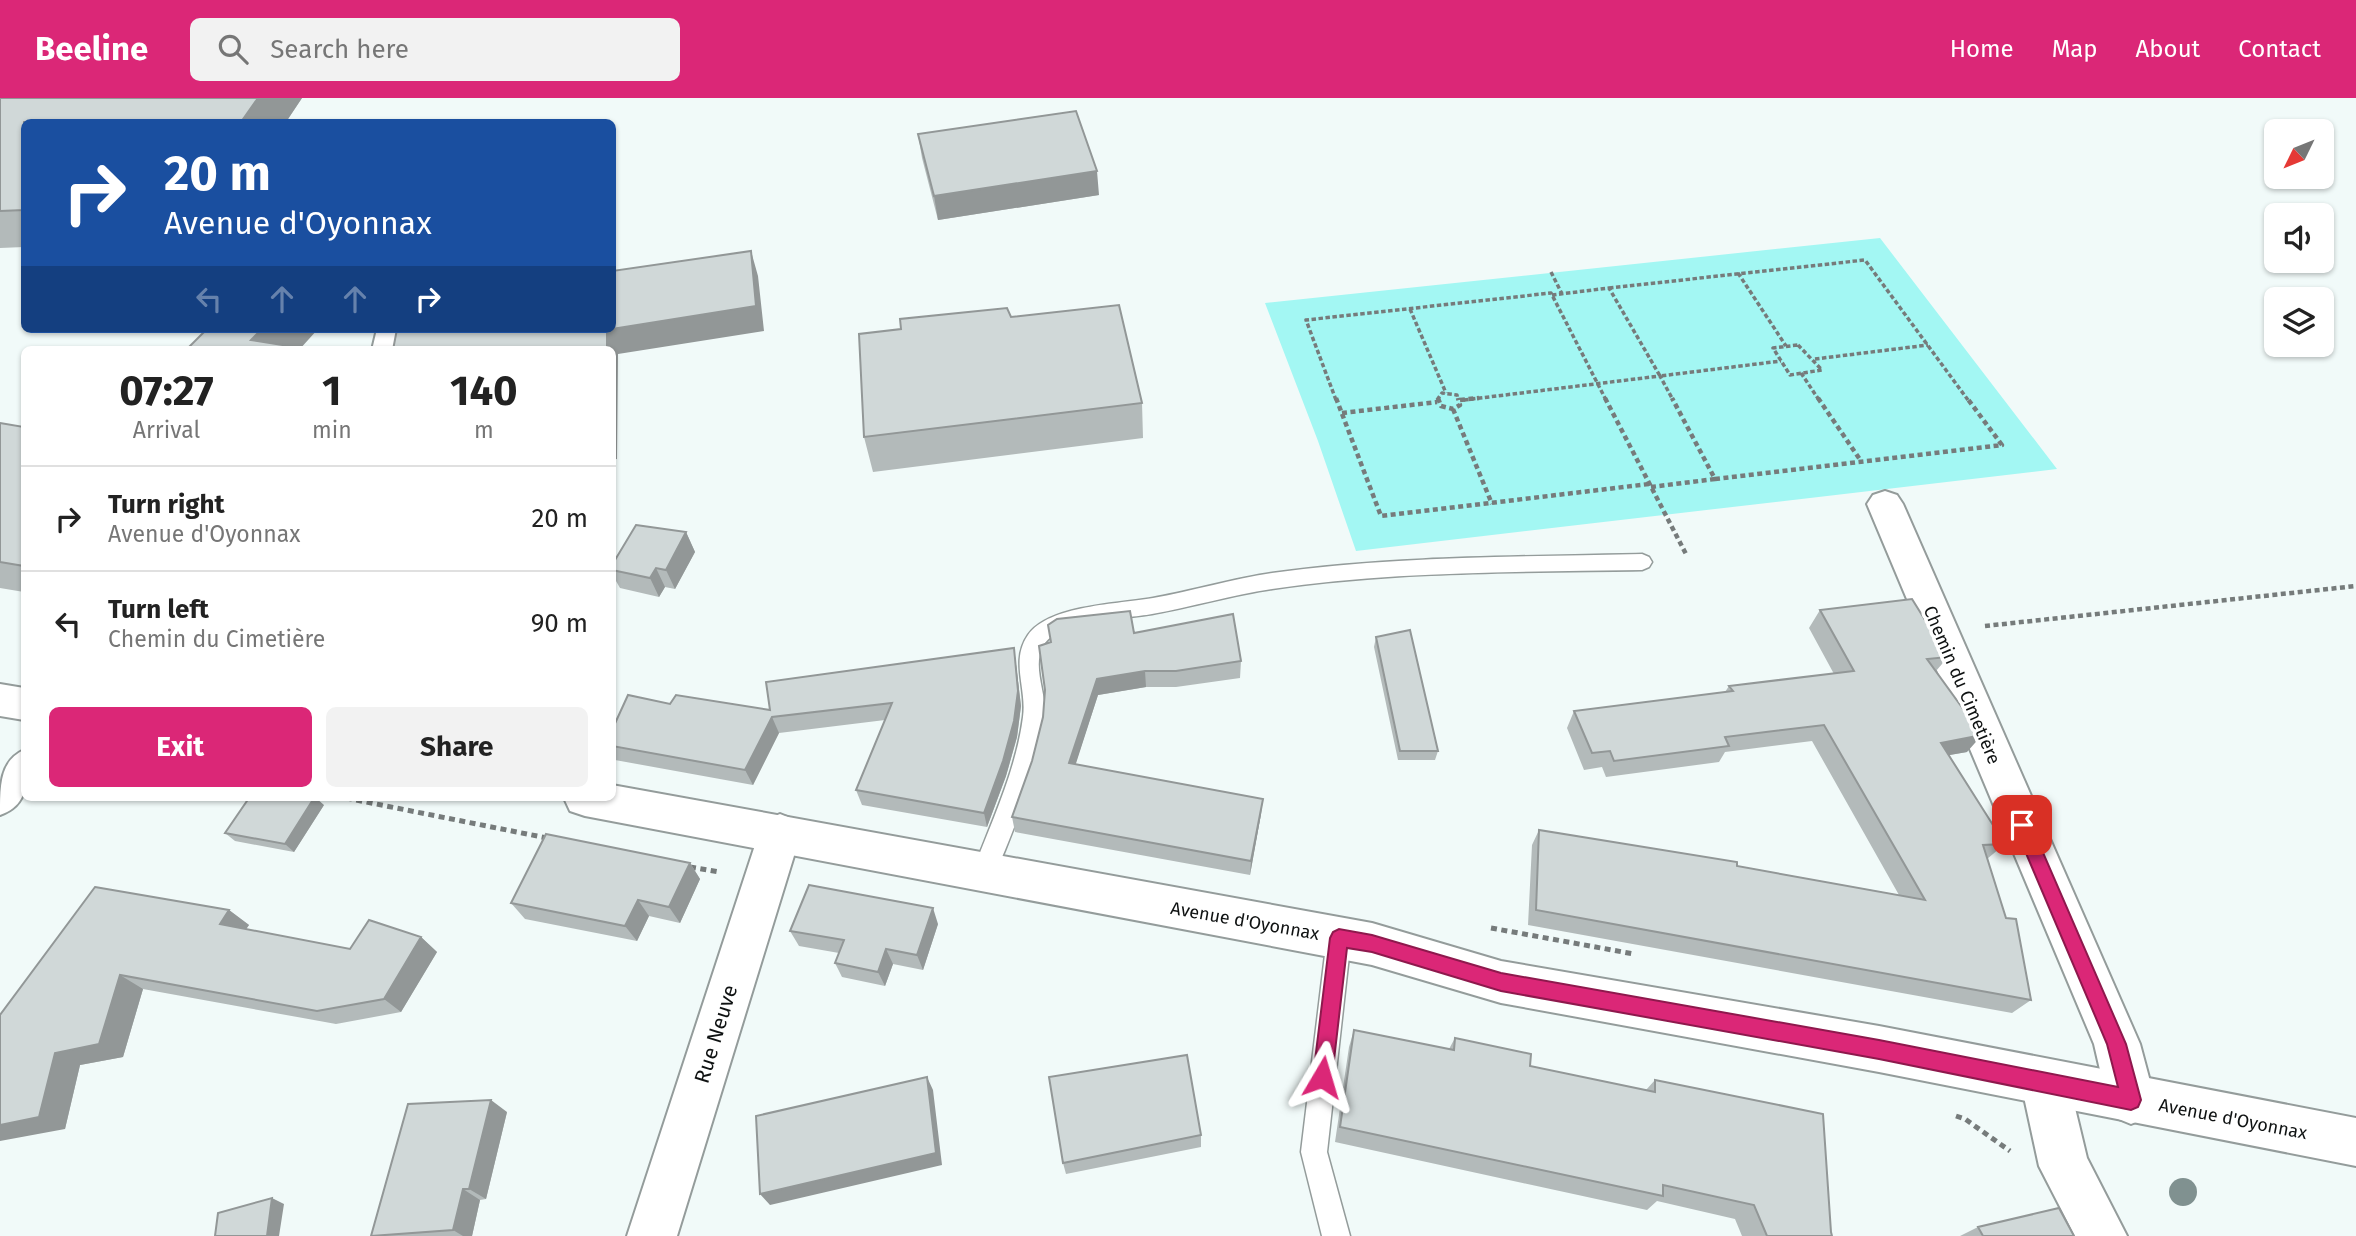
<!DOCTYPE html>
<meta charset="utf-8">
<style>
:root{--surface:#fff;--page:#f2f2f2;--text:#222;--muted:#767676;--line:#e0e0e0;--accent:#db2777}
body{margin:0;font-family:"Fira Sans",sans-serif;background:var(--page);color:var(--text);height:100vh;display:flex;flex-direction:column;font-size:26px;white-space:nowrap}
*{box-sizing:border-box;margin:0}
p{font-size:23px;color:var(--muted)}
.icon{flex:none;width:38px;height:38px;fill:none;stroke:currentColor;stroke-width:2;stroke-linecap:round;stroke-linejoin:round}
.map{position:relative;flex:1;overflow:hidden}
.drawer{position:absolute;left:21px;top:248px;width:595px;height:455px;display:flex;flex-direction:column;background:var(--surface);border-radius:10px;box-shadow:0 2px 5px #0004}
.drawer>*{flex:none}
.banner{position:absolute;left:21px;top:21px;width:595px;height:214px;border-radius:10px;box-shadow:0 2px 5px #0004;background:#1a4fa0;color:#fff;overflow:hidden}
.needle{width:46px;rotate:227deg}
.tools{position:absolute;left:2264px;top:21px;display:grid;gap:14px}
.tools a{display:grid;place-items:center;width:70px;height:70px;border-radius:10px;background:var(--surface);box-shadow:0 2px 5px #0004;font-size:35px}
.pin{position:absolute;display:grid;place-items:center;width:60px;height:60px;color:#fff;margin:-30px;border-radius:14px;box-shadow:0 4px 10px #0006}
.me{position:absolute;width:77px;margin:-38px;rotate:7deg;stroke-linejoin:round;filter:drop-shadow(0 0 5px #0008)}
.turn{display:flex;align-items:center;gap:24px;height:147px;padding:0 28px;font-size:32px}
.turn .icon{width:91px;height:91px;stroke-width:2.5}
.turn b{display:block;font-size:49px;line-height:60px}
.lanes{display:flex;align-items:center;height:66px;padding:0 28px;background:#0003;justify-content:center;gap:35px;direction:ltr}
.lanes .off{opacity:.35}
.eta{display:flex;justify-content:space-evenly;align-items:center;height:119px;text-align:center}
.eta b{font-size:42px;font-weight:700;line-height:49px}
.button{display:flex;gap:14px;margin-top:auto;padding:14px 28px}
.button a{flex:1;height:80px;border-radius:10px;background:var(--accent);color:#fff;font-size:28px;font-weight:700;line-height:80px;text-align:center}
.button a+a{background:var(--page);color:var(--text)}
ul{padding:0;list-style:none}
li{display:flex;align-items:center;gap:21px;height:105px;padding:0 28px;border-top:2px solid var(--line)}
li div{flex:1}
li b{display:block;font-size:26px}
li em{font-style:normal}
header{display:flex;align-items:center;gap:42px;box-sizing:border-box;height:98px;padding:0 35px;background:var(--accent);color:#fff}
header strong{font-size:33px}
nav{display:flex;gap:38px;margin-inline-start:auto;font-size:24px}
.search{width:490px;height:63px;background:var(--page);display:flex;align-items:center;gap:18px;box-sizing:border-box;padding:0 24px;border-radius:10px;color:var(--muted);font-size:26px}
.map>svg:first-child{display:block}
</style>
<header>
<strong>Beeline</strong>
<div class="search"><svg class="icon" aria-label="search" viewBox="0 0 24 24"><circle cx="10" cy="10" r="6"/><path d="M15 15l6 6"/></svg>Search here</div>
<nav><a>Home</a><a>Map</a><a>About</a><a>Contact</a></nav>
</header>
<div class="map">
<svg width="2356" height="1138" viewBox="0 0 2356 1138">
<rect width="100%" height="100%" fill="#f1faf9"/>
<path fill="#a3f7f3" d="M1880 140 2057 371 1356 453 1318 343 1265 205Z"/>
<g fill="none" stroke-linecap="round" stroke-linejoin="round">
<g stroke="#949c9b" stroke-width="3">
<path id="lane" d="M1642 456 1649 459 1652 464 1649 469 1642 472C1519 474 1394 473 1272 491 1231 497 1192 509 1152 516 1125 521 1058 522 1043 548 1032 568 1046 595 1045 616 1042 661 1011 741 992 782L984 786 976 782 972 775C991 725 1016 673 1023 619 1027 590 1010 563 1028 537 1049 507 1119 506 1153 500 1193 493 1231 481 1272 475 1394 458 1519 459 1642 456Z
M1339 829 1348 832 1351 840 1327 1054 1350 1138H1322L1301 1054 1327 840 1330 832Z"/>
</g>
<g stroke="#949c9b" stroke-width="4">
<path id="street" d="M377 231H409L404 252H372Z
M1885 393 1897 397 1903 406 2140 946 2155 1002 2148 1019 2131 1026 2114 1019 2107 1002 2094 946 1867 406 1873 397Z
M24 652C27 680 31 706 0 717 0 687 0 663 24 652Z
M780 716 795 722 801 735 677 1138H627L759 735 765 722Z
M2045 961 2062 968 2069 985 2087 1060 2127 1138H2075L2039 1068 2021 985 2028 968Z"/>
</g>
<g stroke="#949c9b" stroke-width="4">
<path id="secondary" d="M0 586 24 590V622L0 618Z
M612 687 1372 825 1501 863 1879 928 2356 1020V1068L1879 974 1501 905 1372 867 585 718 570 713 564 700H612Z"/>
</g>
<path stroke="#767b7b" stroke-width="3.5" stroke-dasharray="4.5 2.5" stroke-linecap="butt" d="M1551 174 1562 196
M1738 175 1786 248
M1609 190 1865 162 1968 302
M1552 197 1609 190 1660 278 1781 263
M1410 211 1446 295
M1798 247 1822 272 1790 277 1773 250Z
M1815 261 1928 247
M1801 275 1819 302
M1336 302 1306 222 1551 195 1606 302
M1437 302 1442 295 1457 297 1458 302
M1464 302 1660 278 1673 302"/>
<path stroke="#767b7b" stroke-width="4.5" stroke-dasharray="5 3.5" stroke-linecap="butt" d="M1336 300 1381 418 1649 386
M1438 300 1441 308 1453 311 1460 307 1458 300
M1605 300 1687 458
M1818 300 1861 363
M1460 302 1479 300
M1453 311 1492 406
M1342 315 1437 304
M1715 381 2002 347 1967 300
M1651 389 1715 381 1672 300
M1985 528 2356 488"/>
<path stroke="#767b7b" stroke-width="5" stroke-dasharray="6 4.5" stroke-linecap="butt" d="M346 700 547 740
M690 769 719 774
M1491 830 1634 856
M1956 1018 1965 1021 2010 1053"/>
<use href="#lane" fill="#fff" fill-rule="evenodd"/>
<use href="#street" fill="#fff" fill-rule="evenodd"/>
<use href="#secondary" fill="#fff" fill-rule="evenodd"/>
</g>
<circle fill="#809190" cx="2183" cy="1094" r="14"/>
<path fill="#b3baba" d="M0 0H302L286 24H24V149L0 150Z
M918 36 1099 97 938 122 922 60Z
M1011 219 1142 305 1143 340 873 374 864 339Z
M0 325 24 329V494L0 490Z
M686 434 695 454 675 491 665 489 659 499 620 490 612 476V467Z
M1820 512 1948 559 1936 573 1967 654 1949 657 2005 746 1987 761 2031 902 2012 915 1528 827 1532 747 1539 732 1899 797 1812 643 1725 654 1719 664 1606 679 1602 669 1584 672 1567 630 1574 613 1725 594 1729 588 1834 576 1809 530Z
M1134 535 1241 563 1240 580 1176 589H1146L1098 597 1075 667 1261 716 1250 777 1015 734 1012 719 1032 663Z
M1376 539 1438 653 1435 662H1398L1374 549Z
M1014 550 1021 608 1017 639 1006 678 987 729 862 707 856 692 885 622 779 635 753 687 615 662 612 658V632L670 606 770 612Z
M324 707 294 754 235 743 225 735Z
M690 765 700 781 680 825 649 818 637 843 525 821 511 805Z
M229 812 249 827 246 831 350 851 421 839 437 854 401 914 336 926 143 891 123 959 80 967 65 1031 0 917Z
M938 826 923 872 893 866 885 888 842 879 835 865 839 855 799 848 790 833Z
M1354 932 1449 951 1455 940 1530 968 1646 992 1655 982 1831 1134 1832 1138H1742L1735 1121 1657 1103 1647 1112 1335 1044 1349 949Z
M507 1014 486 1101 480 1102 472 1138H371Z
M1201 1037V1049L1066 1076 1063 1065Z
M1978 1129 2074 1138H1960Z"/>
<path fill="#929797" d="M258 0H302L286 24H241Z
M1097 73 1099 97 938 122 934 98Z
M751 153 758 178 764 233 618 256 617 361 612 362V252H607V231Z
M262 231H318L299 252 251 242Z
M686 434 695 454 675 491 666 472Z
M656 470 665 489 659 499 650 480Z
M1014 550 1021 608 1017 639 1006 678 987 729 984 715Z
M1145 573 1146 589 1098 597 1071 681 1069 665 1097 581Z
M772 619 779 635 753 687 745 672Z
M1982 637 1967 654 1927 661 1941 645Z
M314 700H316L324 707 294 754 285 746Z
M1263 701 1261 716 1250 777 1251 763Z
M690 765 700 781 680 825 669 809Z
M638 802 649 818 637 843 625 828Z
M933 810 938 826 923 872 917 857Z
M229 812 249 827 240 840 220 826Z
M421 839 437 854 401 914 384 901Z
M886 851 893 866 885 888 878 874Z
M120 877 143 891 123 959 80 967 65 1031 0 1043V1027L55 955Z
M927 979 933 992 942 1067 770 1107 760 1096Z
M491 1002 507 1014 486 1101 469 1091Z
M463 1091 480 1102 472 1138H463L453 1132Z
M272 1100 284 1106 279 1138H267Z"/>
<path fill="#d0d8d8" stroke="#929797" stroke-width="2" d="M0 0H258L241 24H24V112L0 113Z
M1076 13 1097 73 934 98 918 36Z
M751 153 756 208 612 231V173Z
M1119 207 1142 305 864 339 859 236 901 231 900 221 1007 210 1011 219Z
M207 231H262L251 242 314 252H186Z
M397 231H610H607V252H393Z
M0 325 24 329V468L0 464Z
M636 427 686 434 666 472 656 470 650 480 612 472V467Z
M1912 501 1948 559 1927 561 1982 637 1941 645 2005 746 1983 747 2006 820 2016 821 2031 902 1536 812 1539 732 1737 764V768L1925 802 1824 627 1725 639 1729 648 1614 663 1610 653 1592 655 1574 613 1733 593 1729 588 1854 573 1820 512Z
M1130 513 1134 535 1233 516 1241 563 1176 573H1145L1097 581 1069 665 1263 701 1251 763 1012 719 1032 663 1043 619 1045 592 1039 548 1051 544 1048 527 1057 521Z
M1410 532 1438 653H1400L1376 539Z
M1014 550 1018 593 1014 623 1003 663 984 715 856 692 892 605 772 619 745 672 612 648V632L628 597 670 606 676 597 770 612 766 584Z
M249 700H314L285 746 225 735Z
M546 736 690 765 669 809 638 802 625 828 511 805Z
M809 787 933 810 917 857 886 851 878 874 835 865 844 842 790 833Z
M95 789 229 812 220 826 350 851 369 822 421 839 384 901 317 913 120 877 99 946 55 955 39 1019 0 1027V917Z
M1354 932 1454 952 1455 940 1531 956 1530 968 1655 994V982L1823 1016 1831 1134 1832 1138H1767L1754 1107 1663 1087V1098L1340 1029Z
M1187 957 1201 1037 1063 1065 1049 979Z
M927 979 936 1055 760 1096 756 1018Z
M491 1002 469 1091H463L453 1132 371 1138 408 1006Z
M272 1100 267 1138H215L218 1115Z
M2059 1110 2074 1138H1983L1978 1129Z"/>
<path fill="#db2777" stroke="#8e194d" stroke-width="2" d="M2022 720 2029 722 2031 727 2126 946 2141 1002 2138 1009 2131 1012 1879 961 1501 893 1372 854 1347 850 1332 979 1329 986 1322 989 1315 986 1313 979 1330 840 1333 834 1339 831 1372 837 1501 875 1879 942 2118 989 2107 946 2014 727 2016 722Z"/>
<g text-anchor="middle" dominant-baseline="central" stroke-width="7" stroke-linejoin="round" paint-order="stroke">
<g font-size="18" fill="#0f1212" stroke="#fff">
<text transform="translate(1962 587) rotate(67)">Chemin du Cimetière</text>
<text transform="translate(1245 823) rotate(10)">Avenue d'Oyonnax</text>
<text transform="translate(2233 1021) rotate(11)">Avenue d'Oyonnax</text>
</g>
<g font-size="21" fill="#0f1212" stroke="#fff">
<text transform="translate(716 936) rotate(-73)">Rue Neuve</text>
</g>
</g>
</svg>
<div class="tools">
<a><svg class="needle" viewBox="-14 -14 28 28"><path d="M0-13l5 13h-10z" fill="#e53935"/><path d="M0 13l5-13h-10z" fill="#767676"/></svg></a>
<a><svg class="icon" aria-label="sound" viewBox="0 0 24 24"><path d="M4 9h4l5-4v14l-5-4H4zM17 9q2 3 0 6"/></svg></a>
<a><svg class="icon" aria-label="layers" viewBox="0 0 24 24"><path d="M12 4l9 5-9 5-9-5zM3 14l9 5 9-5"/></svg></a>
</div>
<div class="pin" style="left:2022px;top:727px;background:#d93025"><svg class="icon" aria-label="arrive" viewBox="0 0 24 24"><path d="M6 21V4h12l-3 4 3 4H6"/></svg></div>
<svg class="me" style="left:1322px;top:979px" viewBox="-20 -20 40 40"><path d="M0-17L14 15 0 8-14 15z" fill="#db2777" stroke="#fff" stroke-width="4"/></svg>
<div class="banner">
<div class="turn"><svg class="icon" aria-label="right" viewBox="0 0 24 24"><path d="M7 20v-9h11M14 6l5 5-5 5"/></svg><div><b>20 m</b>Avenue d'Oyonnax</div></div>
<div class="lanes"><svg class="icon off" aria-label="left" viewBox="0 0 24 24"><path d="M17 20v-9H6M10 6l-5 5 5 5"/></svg><svg class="icon off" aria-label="ahead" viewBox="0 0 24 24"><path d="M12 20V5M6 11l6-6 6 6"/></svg><svg class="icon off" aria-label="ahead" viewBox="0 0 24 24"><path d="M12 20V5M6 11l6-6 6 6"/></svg><svg class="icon" aria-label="right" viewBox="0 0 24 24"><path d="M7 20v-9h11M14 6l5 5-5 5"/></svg></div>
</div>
<section class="drawer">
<div class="eta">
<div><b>07:27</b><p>Arrival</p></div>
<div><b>1</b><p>min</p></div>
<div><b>140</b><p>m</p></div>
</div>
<ul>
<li><svg class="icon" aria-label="right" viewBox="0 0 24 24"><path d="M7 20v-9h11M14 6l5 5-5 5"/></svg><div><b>Turn right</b><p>Avenue d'Oyonnax</p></div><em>20 m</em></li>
<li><svg class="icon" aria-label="left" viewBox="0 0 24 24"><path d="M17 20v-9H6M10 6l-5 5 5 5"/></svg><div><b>Turn left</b><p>Chemin du Cimetière</p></div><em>90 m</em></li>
</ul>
<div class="button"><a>Exit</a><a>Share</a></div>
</section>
</div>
